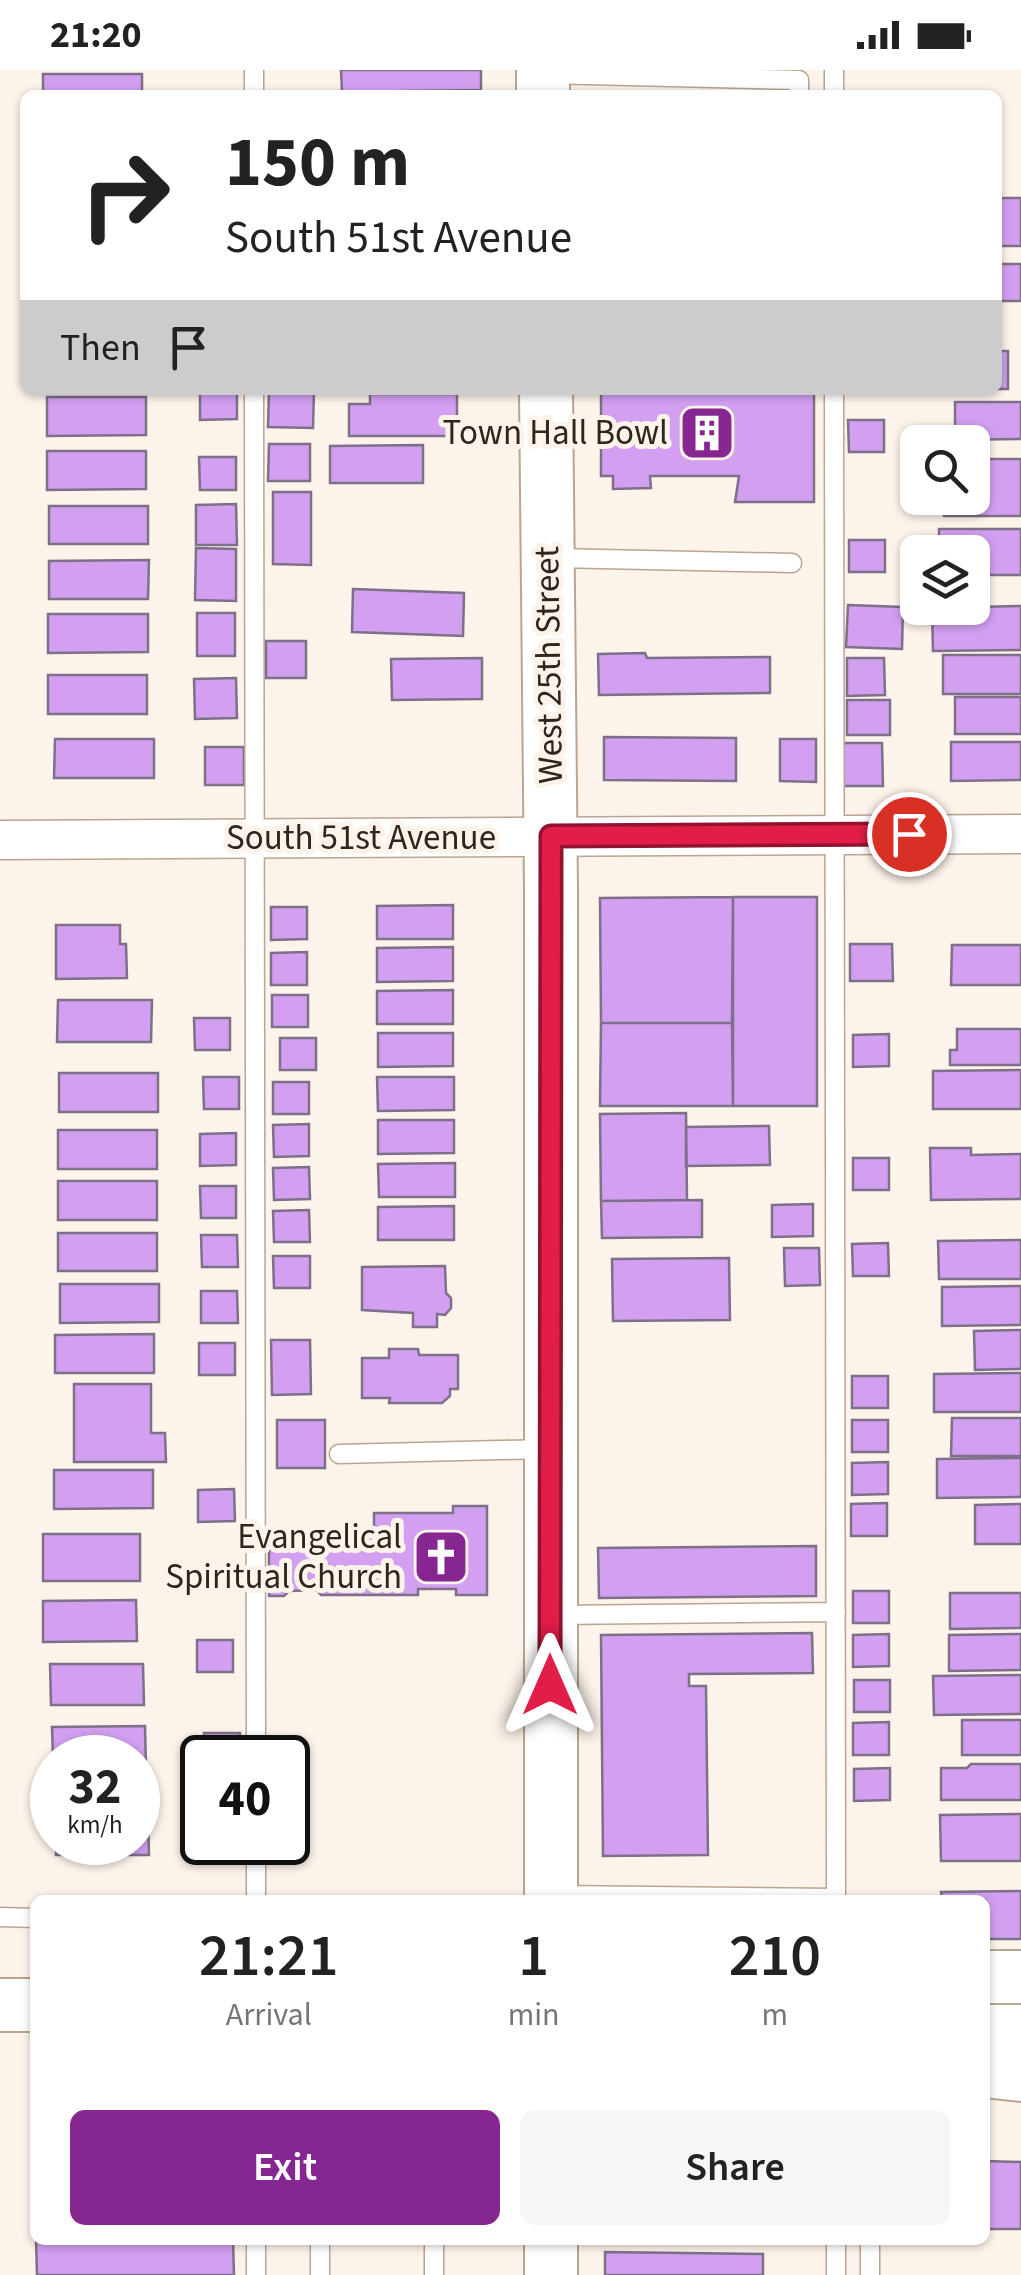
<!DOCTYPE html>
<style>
:root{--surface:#fff;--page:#f6f6f6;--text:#222;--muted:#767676;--accent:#852691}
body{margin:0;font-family:"Source Sans 3",sans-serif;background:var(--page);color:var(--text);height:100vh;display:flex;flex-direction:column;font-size:38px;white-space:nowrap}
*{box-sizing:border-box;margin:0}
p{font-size:32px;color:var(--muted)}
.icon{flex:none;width:55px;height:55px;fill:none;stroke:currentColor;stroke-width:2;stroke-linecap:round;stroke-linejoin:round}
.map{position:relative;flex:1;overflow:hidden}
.panel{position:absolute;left:30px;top:1825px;width:960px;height:350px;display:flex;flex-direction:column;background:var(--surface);border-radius:15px;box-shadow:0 2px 8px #0004}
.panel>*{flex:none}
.guide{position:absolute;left:20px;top:20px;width:982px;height:305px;border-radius:15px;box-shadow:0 2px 8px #0004;background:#fff;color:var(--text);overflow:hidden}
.controls{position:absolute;left:900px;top:355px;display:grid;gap:20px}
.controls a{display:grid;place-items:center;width:90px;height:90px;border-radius:15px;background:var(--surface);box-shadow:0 2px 8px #0004;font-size:50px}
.speed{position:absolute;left:30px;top:1665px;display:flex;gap:20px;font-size:50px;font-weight:700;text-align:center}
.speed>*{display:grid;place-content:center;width:130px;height:130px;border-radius:50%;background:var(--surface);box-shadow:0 2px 8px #0004;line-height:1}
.speed small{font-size:25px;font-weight:400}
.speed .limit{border:5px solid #111;border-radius:15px;background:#fff;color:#111}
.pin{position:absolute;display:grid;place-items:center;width:85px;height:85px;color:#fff;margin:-42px;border:5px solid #fff;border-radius:50%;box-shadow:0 2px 10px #0007}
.me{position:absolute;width:110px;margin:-55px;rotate:0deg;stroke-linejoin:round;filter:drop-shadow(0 0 8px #0008)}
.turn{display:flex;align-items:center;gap:35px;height:210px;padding:0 40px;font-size:45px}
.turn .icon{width:130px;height:130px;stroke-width:2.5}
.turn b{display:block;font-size:70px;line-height:85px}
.then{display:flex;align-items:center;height:95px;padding:0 40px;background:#0003;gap:20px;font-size:38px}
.eta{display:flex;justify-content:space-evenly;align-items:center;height:170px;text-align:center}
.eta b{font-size:60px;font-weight:600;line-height:70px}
.action{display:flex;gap:20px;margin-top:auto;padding:20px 40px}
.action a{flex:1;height:115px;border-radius:15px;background:var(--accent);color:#fff;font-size:40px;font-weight:600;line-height:115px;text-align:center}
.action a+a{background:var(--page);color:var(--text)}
.status{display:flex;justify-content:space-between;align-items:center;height:70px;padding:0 50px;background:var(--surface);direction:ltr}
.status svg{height:28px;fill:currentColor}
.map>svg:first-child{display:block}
</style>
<div class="status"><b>21:20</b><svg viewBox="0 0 49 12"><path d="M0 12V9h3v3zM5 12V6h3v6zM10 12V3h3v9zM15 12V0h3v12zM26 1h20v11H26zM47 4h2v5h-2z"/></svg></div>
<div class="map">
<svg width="1021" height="2205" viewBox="0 0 1021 2205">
<rect width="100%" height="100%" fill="#fcf3ea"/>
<path fill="#d29ff1" stroke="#7e7088" stroke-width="2.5" d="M341 0H481V20L342 22Z
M43 4H142V25H43Z
M998 128H1021V176H998Z
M998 194H1021V231H998Z
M998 281H1008V319H998Z
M200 320H237V349L200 350Z
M269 320H314L313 358 268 357Z
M601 320H814V432H735L739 406H650L651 418 613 419V406H601Z
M370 324H457V366H349V334H370Z
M47 327H146V365L47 366Z
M955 332H1021V369L955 370Z
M848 350H884V382H849Z
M269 374H310V411H268Z
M423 375V413H330V376Z
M47 381H146V419L47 420Z
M199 387H236V420H200Z
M972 389H1021V446H944V428H972Z
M273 422H311V495L273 494Z
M236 434 237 475H196V435Z
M49 436H148V474H49Z
M939 459H1021V505H972V482H939Z
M849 470H885V502H849Z
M196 478 236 479V531L195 530Z
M149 490 148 529H49V491Z
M353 519 464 523 463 566 352 562Z
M848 535 903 537 902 579 846 577Z
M1021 536V580L933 581 932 538Z
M197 543H235V586H197Z
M48 544H148V582L48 583Z
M266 571H306V608H266Z
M645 583 647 588 770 587V623L599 625 598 584Z
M943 585H1021V624H943Z
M482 588V629L392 630 391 589Z
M847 588H884L885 625 847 626Z
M48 605H147V644H48Z
M236 608 237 648 195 649 194 609Z
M955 627H1021V664H955Z
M847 630H890V665H847Z
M604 667 736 668V711L604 710Z
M55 669H154V708H54Z
M780 669H816V712L780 711Z
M951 672H1021V710L951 711Z
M843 673H882L883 716H844Z
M205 677H244V715H205Z
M733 827 732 953H601L600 828Z
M733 827H817V1036H733Z
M453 835V869H377V836Z
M271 837H307V869L271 870Z
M56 855H120V874H126L127 908 56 909Z
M850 874H892L893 911H850Z
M952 875H1021V915H951Z
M453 877V911L377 912V878Z
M307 882V915H271V883Z
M453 920V954H377V921Z
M272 925H308V957H272Z
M58 930H152L151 972H57Z
M194 948H230V980H195Z
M601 953H732L733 1036H600Z
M957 959H1021V995H950V980H957Z
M378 963H453V996L378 997Z
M889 964V996L853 997V965Z
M280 968H316V1000H280Z
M1021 1000V1039H933V1001Z
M59 1003H158V1042H59Z
M203 1007H239V1039H204Z
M377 1007H454V1040L378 1041Z
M273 1012H309V1044H273Z
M686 1043 687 1130 601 1131 600 1044Z
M378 1050H454V1083L378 1084Z
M309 1054V1086L274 1087 273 1055Z
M769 1056 770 1095 686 1096V1057Z
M58 1060H157V1099H58Z
M236 1063V1095L200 1096V1064Z
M930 1078H971V1085L1021 1084V1129L931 1130Z
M853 1088H889V1120H853Z
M455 1093V1127H379L378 1094Z
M309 1097 310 1129 274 1130 273 1098Z
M58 1111H157V1150H58Z
M200 1116H236V1148H201Z
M702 1130V1167L602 1168 601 1131Z
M813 1134V1166L772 1167V1135Z
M454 1136V1170H378V1137Z
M309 1140 310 1172H274L273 1141Z
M58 1163H157V1201H58Z
M201 1165H237L238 1197H202Z
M1021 1170V1209H939L938 1171Z
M888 1173 889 1206H853L852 1174Z
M784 1178H819L820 1215 785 1216Z
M273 1186H310V1218H274Z
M729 1188 730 1250 613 1251 612 1189Z
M445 1196 446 1223 451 1228V1238L445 1245 437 1244V1257H413V1243L362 1240V1197Z
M60 1214H159V1252L60 1253Z
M1021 1216V1255L942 1256V1217Z
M201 1221H237L238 1253H201Z
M1021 1260V1299L975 1300 974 1261Z
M154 1264V1303H55V1265Z
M271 1270H310L311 1324 272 1325Z
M199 1273H235V1305H199Z
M389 1279H418L419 1285H458V1319H450V1326L442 1333H389L390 1328H362V1288H389Z
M1021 1303V1342H934V1304Z
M852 1306H888V1338H852Z
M74 1314H151V1363H165L166 1392H74Z
M952 1348H1021V1386H951Z
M277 1350H325V1398H277Z
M852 1350H888V1382H852Z
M1021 1388V1427L937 1428V1389Z
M888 1392V1424L852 1425V1393Z
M54 1400H153V1438L54 1439Z
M234 1419 235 1451 198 1452V1420Z
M887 1433V1466H851V1434Z
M1021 1434V1474H975V1435Z
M453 1436H487V1525H456V1519H418V1525H321L317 1520 289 1521 284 1526H269V1480L278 1479V1469H300V1479H322L323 1464H374V1443H453Z
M43 1464H140V1511H43Z
M816 1476V1526L599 1528 598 1478Z
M853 1521H889V1553H853Z
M950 1523H1021V1558L950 1559Z
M136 1530 137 1571 43 1572V1531Z
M812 1563 813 1603 689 1604V1616H706L708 1785 603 1786 601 1565Z
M889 1564V1596L853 1597V1565Z
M1021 1564V1600L949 1601V1565Z
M197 1570H233V1602H197Z
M50 1594H143L144 1635H51Z
M1021 1605V1644L934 1645 933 1606Z
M854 1610H890V1642H854Z
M962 1650H1021V1685H962Z
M889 1652V1685H853V1653Z
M145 1656 146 1698H138V1688H53L52 1657Z
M204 1663H240V1688H204Z
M971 1694H1021V1730H941V1698H967Z
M890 1698V1730L854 1731V1699Z
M138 1700H148V1741H138Z
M138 1744H148L149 1785H56V1772H138Z
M1021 1744V1791H941L940 1745Z
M1021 1821V1869H985V1830H942L941 1822Z
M985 2091 1021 2092V2159H985Z
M36 2170H233L234 2205H37Z
M605 2182 763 2184V2205H605Z"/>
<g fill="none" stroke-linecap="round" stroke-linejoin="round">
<g stroke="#bba490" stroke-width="21">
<path id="lane" d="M254 0V25
M834 0V25
M545 4 799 10V25
M254 320 256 1688
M834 320 836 1830
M554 488 792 493
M339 1384 545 1379
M556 1545 836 1542
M256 1772V1830
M556 1825 836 1828
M0 1847 35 1848
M256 2170V2205
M434 2170V2205
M836 2170V2205
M320 2205V2170
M870 2205V2170"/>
</g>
<g stroke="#bba490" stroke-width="41">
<path id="street" d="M0 770 1021 764"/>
</g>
<g stroke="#bba490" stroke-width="56">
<path id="secondary" d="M543 0V25
M546 320 551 820V1830
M985 1907H1021
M0 1935H35
M985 1961H1021
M985 2001 1021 2005
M551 2170V2205"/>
</g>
<use href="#lane" stroke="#fff" stroke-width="18"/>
<use href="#street" stroke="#fff" stroke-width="38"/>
<use href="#secondary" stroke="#fff" stroke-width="52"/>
</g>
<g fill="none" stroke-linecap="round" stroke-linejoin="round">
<g stroke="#92132f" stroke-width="25">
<path id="route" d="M550 1615 551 766 909 764"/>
</g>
<use href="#route" stroke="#e11d48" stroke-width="18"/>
</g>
<defs>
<g id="building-square" transform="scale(2.875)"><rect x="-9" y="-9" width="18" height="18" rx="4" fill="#852691" stroke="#fcf3ea"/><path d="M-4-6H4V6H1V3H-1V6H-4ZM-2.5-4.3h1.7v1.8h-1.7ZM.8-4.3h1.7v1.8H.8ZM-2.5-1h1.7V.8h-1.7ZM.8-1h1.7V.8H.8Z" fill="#fff"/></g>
<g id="church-square" transform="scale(2.875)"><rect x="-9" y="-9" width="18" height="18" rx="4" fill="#852691" stroke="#fcf3ea"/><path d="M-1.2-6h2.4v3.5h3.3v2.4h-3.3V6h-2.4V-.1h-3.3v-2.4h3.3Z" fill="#fff"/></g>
</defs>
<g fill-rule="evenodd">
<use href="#building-square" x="707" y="363"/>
<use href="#church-square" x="441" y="1487"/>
</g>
<g text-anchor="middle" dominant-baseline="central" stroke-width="10" stroke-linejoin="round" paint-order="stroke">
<g font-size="35" fill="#2e251d" stroke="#fcf3ea" text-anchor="end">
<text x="668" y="363">Town Hall Bowl</text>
<text x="402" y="1467">Evangelical<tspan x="402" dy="40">Spiritual Church</tspan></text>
</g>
<g font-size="35" fill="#2e251d" stroke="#fcf3ea">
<text transform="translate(549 595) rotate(-91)">West 25th Street</text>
<text x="361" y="768">South 51st Avenue</text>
</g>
</g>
</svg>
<div class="controls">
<a><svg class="icon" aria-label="search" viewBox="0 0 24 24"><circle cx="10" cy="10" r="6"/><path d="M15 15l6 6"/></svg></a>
<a><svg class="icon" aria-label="layers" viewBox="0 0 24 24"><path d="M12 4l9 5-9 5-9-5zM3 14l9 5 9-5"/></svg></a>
</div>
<div class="speed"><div>32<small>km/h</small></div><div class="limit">40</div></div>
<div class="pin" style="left:909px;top:764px;background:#d93025"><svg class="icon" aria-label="arrive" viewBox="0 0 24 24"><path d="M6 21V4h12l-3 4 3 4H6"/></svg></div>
<svg class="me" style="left:550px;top:1615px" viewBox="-20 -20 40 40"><path d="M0-17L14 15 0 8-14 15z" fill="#e11d48" stroke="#fff" stroke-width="4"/></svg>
<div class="guide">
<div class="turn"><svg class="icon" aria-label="right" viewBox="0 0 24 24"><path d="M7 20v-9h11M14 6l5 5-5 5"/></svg><div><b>150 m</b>South 51st Avenue</div></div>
<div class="then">Then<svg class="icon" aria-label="arrive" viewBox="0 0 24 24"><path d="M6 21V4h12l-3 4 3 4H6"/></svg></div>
</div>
<section class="panel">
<div class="eta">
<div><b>21:21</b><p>Arrival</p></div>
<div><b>1</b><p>min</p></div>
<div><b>210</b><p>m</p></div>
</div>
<div class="action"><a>Exit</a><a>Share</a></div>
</section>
</div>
